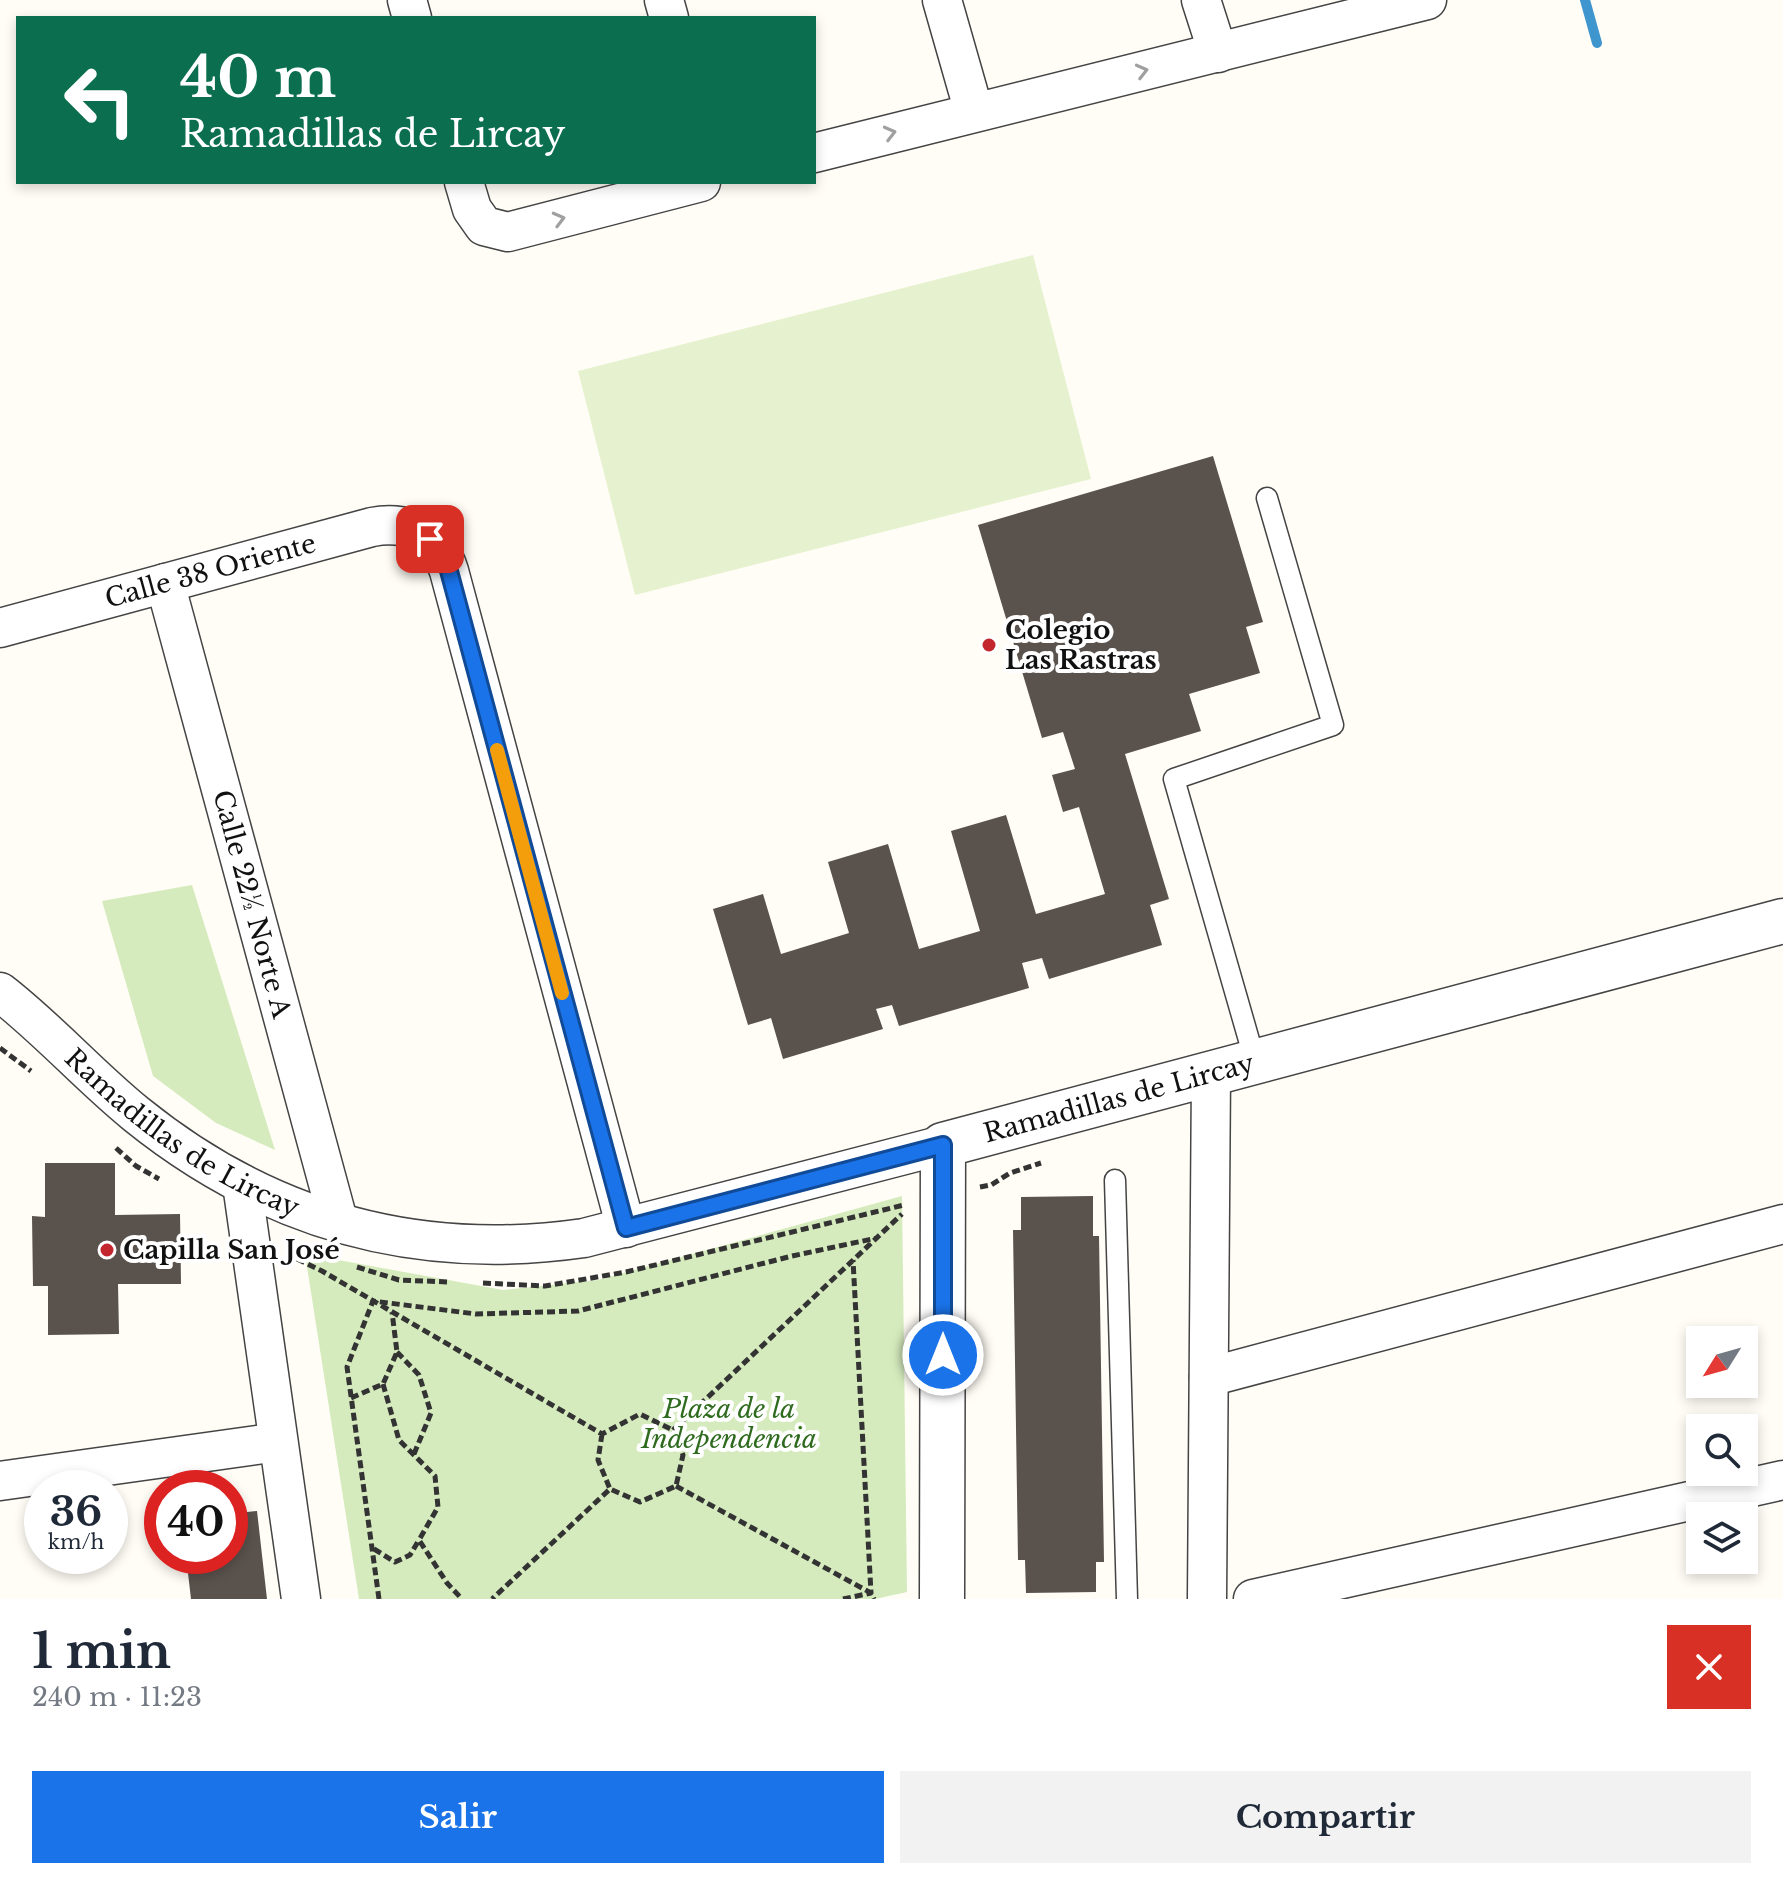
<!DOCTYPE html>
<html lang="es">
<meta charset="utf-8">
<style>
:root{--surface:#fff;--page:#f2f2f3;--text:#1f2937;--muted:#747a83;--accent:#1a73e8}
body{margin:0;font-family:"Libre Baskerville",serif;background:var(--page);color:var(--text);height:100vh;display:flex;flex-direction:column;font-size:30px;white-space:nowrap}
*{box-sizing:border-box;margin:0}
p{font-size:26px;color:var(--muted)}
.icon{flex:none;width:44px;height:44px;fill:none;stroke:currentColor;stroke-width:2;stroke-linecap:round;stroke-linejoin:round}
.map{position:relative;height:1599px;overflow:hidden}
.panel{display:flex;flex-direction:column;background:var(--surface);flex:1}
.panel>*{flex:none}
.guide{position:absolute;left:16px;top:16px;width:800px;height:168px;border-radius:0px;box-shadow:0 4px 12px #0003;background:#0b6e4f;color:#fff;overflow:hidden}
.needle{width:52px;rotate:233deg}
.tools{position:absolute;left:1686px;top:1326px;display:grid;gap:16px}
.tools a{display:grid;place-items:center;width:72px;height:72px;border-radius:0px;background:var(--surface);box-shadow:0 4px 12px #0003;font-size:40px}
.speed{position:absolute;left:24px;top:1470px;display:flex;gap:16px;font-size:40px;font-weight:700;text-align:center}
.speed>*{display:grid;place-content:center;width:104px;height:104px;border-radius:50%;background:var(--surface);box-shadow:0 4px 12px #0003;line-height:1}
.speed small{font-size:20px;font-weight:400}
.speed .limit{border:12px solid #d22;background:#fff;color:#111}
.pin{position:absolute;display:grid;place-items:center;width:68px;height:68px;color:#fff;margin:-34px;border-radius:16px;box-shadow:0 4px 12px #0006}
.me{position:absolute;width:88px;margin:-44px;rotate:0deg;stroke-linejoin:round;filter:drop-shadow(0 0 6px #0008)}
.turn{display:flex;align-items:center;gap:28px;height:168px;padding:0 32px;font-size:36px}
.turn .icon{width:104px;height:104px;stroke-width:2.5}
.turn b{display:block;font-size:56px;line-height:68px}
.round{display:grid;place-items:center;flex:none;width:84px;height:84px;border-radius:0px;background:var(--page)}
.head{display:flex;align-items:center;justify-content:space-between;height:136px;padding:0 32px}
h1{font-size:48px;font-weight:700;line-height:60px}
.action{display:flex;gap:16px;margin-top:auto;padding:16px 32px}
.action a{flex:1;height:92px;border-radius:0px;background:var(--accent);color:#fff;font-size:32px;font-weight:700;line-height:92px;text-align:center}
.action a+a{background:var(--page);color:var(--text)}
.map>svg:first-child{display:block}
</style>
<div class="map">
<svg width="1783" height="1599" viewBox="0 0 1783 1599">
<rect width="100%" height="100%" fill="#fffdf5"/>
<path fill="#d5ebbd" d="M192 885 275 1150 216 1123 153 1076 102 901Z
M902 1196 907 1592 875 1599H359L305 1254 503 1290 598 1280Z"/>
<path fill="#e6f2cf" d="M1033 255 1091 479 635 595 578 371Z"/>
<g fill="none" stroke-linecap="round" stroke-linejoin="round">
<path stroke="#3f96cf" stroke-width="10" d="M1585 0 1597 43"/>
</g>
<path fill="#5a524d" d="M1213 456 1263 622 1246 627 1260 673 1189 694 1201 731 1125 754 1169 899 1150 905 1162 945 1049 979 1042 958 1022 963 1029 988 899 1026 892 1005 876 1009 883 1029 783 1059 771 1018 748 1025 713 909 763 894 781 954 849 933 828 862 888 844 919 949 980 931 951 831 1006 815 1036 914 1105 894 1079 807 1063 812 1052 775 1075 769 1063 732 1042 738 978 525Z
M45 1163H115V1215L180 1214 181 1284H118L119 1334 48 1335V1286H33L32 1216 45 1217Z
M1093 1196V1236H1099L1104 1562H1096V1592L1026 1593 1025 1560H1018L1013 1230H1021V1197Z
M257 1511 267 1599H191L186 1556H230V1514Z"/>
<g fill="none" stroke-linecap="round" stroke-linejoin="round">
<g stroke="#444" stroke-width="23">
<path id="service" d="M1255 1061 1174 779 1333 725 1267 498
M1115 1180 1127 1599"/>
</g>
<g stroke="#444" stroke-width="41">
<g id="minor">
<path d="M407 0 412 18"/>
<path d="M664 0 669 18"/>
<path d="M942 0 974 112"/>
<path d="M1201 0 1218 53"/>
<path d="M814 153 1427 0"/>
<path d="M464 182 472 209 484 226 508 232 701 182"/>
<path d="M165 583 339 1224"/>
<path id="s1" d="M0 628 372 527C408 520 438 535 449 571L626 1228"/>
<path id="s2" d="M0 992C48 1029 88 1075 136 1114 267 1220 417 1262 584 1238L943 1145"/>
<path d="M242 1184 301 1599"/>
<path d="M1209 1377 1783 1224"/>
<path d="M0 1481 278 1442"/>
<path d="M1207 1599 1211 1073"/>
<path d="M1253 1599 1783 1480"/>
</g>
</g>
<g stroke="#444" stroke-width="47">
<g id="tertiary">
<path id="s3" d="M942 1599 943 1145 1783 921"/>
</g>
</g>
<path stroke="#333" stroke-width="5" stroke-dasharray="8 4" stroke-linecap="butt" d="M0 1048 31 1071
M116 1148 136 1166 159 1179
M980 1187 991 1185 1010 1173 1041 1163
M286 1257 291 1256 322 1271 602 1434 640 1414 673 1430 683 1455 676 1486 640 1502 610 1489 492 1599
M357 1267 399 1280 449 1282
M483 1283 545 1286 626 1272 904 1205
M397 1352 419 1375 431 1413 414 1454
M383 1384 399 1440 435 1476 438 1507 419 1540 447 1583 462 1599
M351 1398 383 1384 397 1352 392 1312
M673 1430 902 1214
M602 1434 598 1460 610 1489
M676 1486 871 1593 874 1599
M374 1549 395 1562 410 1555 419 1540
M379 1599 347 1367 373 1301 476 1314 578 1311 792 1256 877 1238
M843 1599 871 1593 853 1260"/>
<use href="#service" stroke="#fff" stroke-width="20"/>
<use href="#minor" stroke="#fff" stroke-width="38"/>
<use href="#tertiary" stroke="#fff" stroke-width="44"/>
</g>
<defs><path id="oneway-chevron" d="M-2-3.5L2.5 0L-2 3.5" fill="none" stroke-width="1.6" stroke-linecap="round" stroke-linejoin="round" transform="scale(2)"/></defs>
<g stroke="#a0a0a0">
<use href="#oneway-chevron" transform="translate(1142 71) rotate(-14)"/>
<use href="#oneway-chevron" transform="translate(890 133) rotate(-14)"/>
<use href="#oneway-chevron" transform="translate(559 219) rotate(-15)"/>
</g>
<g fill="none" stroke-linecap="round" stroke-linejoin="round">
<g stroke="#114b97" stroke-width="20">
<path id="route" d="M430 539 445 559 449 571 626 1228 943 1145V1355"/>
</g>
<use href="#route" stroke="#1a73e8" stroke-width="14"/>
<path stroke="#f59e0b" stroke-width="14" d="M497 750 562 993"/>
</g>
<g fill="#c4262e" stroke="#fff" stroke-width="3">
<circle cx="989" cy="645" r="8"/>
<circle cx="107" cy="1250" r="8"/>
</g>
<g text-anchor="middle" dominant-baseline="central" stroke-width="8" stroke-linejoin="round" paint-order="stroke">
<g font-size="26" fill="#111" stroke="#fff">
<text stroke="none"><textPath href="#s1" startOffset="218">Calle 38 Oriente</textPath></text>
<text transform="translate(252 904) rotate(75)">Calle 22½ Norte A</text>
<text stroke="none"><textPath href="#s3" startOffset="636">Ramadillas de Lircay</textPath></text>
<text stroke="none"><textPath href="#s2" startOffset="232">Ramadillas de Lircay</textPath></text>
</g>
<g font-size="26" font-weight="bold" fill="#111" stroke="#fff" text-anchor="start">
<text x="1005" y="630">Colegio<tspan x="1005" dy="30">Las Rastras</tspan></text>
<text x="123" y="1250">Capilla San José</text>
</g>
<g font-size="26" font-style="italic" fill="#2f6b1f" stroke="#fff">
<text x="729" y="1409">Plaza de la<tspan x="729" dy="30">Independencia</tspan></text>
</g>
</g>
</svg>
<div class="tools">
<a><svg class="needle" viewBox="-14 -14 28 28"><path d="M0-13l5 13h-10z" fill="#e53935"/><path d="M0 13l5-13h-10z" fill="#747a83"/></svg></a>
<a><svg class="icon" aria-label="search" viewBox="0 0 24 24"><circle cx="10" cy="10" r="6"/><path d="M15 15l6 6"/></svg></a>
<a><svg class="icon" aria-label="layers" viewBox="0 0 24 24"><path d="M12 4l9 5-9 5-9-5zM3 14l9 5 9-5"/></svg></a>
</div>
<div class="speed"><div>36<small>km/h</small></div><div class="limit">40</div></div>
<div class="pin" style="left:430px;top:539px;background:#d93025"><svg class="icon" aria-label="arrive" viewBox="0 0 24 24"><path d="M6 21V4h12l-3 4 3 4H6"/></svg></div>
<svg class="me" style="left:943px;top:1355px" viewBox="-20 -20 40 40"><circle r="17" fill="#1a73e8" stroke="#fff" stroke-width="3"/><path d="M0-11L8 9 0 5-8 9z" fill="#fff"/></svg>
<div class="guide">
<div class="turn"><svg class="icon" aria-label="left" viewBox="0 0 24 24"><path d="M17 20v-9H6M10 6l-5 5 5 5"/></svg><div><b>40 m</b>Ramadillas de Lircay</div></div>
</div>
</div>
<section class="panel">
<div class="head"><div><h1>1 min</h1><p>240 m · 11:23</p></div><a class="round" style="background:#d93025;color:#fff"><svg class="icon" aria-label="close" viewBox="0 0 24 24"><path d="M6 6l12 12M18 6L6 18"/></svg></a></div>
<div class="action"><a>Salir</a><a>Compartir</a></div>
</section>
